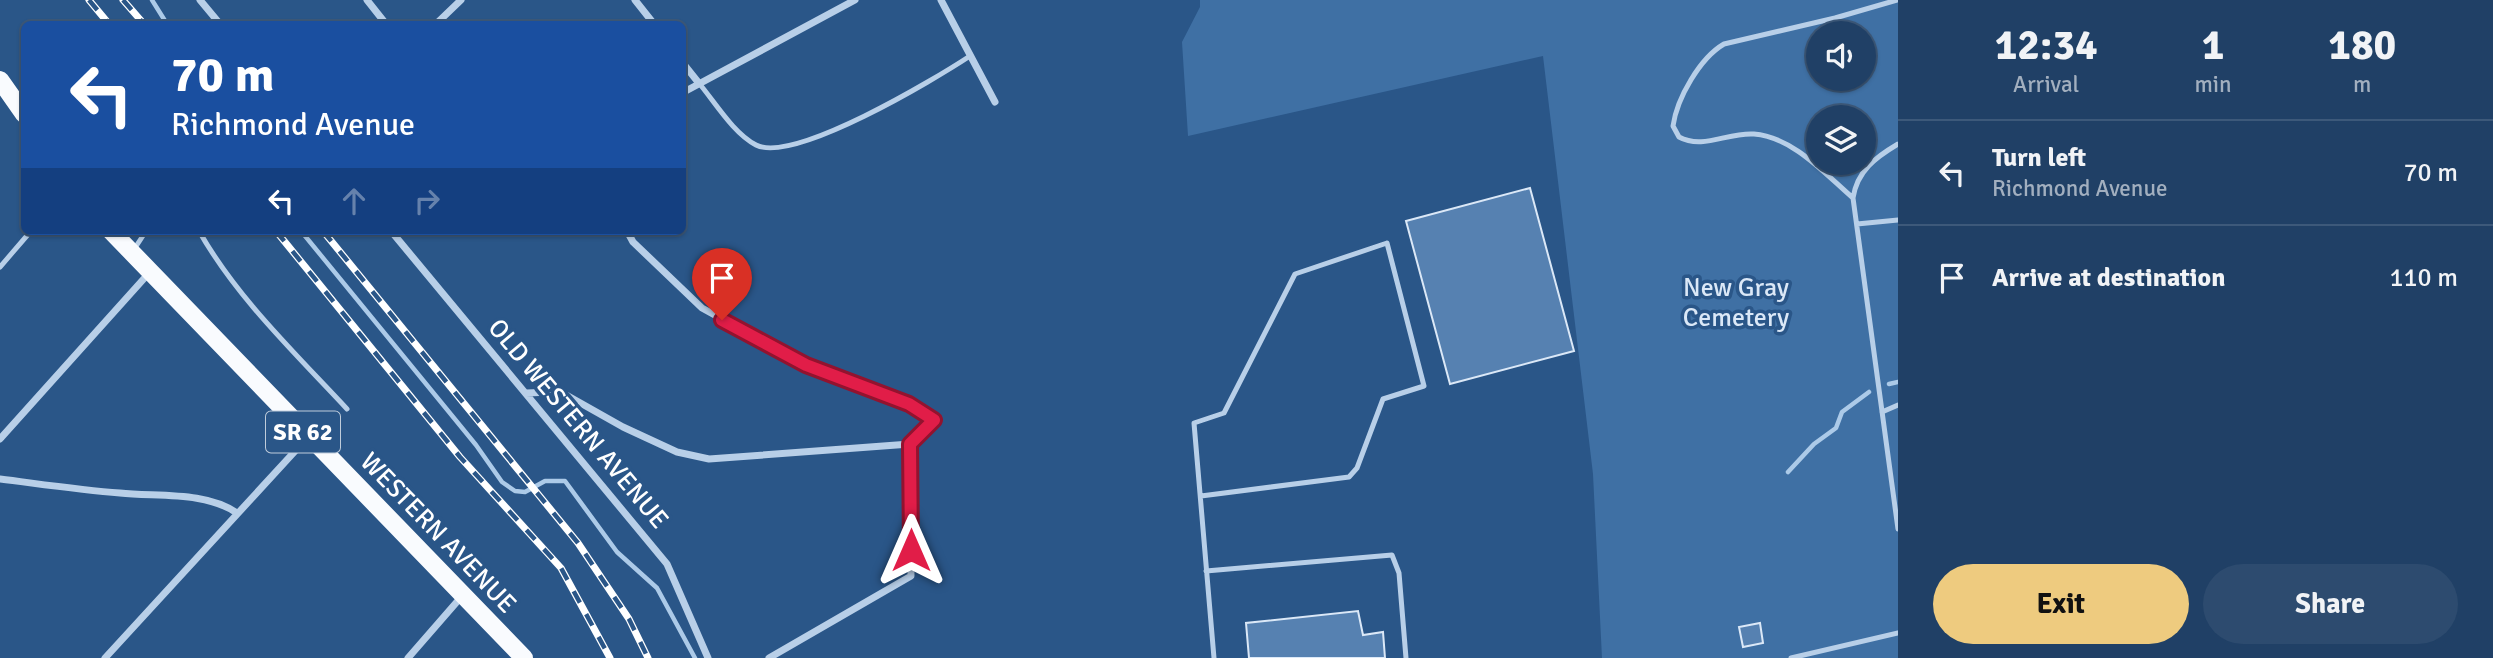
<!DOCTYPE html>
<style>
:root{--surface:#204066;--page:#2d4b6f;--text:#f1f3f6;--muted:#a2afbf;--line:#3d597a;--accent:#eecb7f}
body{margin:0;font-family:Signika,sans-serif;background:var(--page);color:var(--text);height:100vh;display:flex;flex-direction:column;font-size:26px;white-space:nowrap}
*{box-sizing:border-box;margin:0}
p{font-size:23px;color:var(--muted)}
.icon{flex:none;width:38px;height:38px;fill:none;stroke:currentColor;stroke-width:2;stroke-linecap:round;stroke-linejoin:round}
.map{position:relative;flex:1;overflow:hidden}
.panel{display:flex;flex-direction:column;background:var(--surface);width:595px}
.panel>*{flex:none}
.guide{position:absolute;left:21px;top:21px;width:665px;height:214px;border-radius:10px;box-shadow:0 2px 5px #0004,0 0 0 2px var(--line);background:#1a4fa0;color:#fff;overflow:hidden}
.tools{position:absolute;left:1806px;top:21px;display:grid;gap:14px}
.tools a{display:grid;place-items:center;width:70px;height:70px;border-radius:50%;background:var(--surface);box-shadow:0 2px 5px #0004,0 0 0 2px var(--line);font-size:35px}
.pin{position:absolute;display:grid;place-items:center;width:60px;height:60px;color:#fff;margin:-72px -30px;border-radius:50% 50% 50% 0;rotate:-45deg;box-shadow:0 0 7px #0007}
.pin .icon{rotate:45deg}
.me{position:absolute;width:77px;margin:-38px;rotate:0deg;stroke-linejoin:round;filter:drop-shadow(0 0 5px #0008)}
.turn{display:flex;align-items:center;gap:24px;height:147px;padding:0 35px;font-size:32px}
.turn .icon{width:91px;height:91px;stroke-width:2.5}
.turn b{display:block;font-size:49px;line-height:60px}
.lanes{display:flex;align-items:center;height:66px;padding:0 35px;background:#0003;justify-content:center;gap:35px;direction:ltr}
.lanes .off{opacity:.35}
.eta{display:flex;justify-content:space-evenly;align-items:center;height:119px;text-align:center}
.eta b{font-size:42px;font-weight:700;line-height:49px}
.cta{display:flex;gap:14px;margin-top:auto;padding:14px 35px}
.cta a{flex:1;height:80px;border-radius:42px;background:var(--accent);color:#111;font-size:28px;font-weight:700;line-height:80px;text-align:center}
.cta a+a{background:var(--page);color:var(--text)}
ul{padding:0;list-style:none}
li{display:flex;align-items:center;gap:21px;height:105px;padding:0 35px;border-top:2px solid var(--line)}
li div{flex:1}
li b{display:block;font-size:26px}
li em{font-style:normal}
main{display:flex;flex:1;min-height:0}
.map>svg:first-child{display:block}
</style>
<main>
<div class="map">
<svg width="1898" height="658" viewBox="0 0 1898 658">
<rect width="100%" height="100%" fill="#2a5688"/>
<path fill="#3f70a4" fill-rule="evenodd" d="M1200 0H1898V658H1602L1593 474 1543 56 1188 136 1182 42 1200 7ZM1818 33H1864V79H1818ZM1818 117H1864V163H1818Z"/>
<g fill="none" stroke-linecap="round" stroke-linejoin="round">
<path stroke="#accae8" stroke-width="4.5" d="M152 0 167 24
M301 231 476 445 502 482 515 491 525 492 545 481H565L617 552 657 588 695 658
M1889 384 1898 382
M1788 472 1814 444 1836 428 1842 412 1869 392"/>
</g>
<path fill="#5681b1" stroke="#dbe8f7" stroke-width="2" d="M1530 188 1574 351 1450 384 1406 221Z
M1358 611 1363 635 1383 632 1385 658H1249L1246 623Z
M1760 623 1763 643 1743 647 1739 627Z"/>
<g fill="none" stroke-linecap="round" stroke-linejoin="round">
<path stroke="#b8cfe8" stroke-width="5" d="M1897 0 1835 18 1724 44C1700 58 1677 98 1673 126L1679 137C1703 150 1728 132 1754 134 1793 137 1825 174 1853 198L1898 529
M698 82C715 102 733 133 756 145 794 164 935 79 970 56
M1853 198C1857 171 1876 157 1898 144
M1857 224 1898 220
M199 231C237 298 295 353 347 409
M133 251 146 231
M0 267 31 231
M1882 412 1898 405
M1201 496 1349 477 1357 468 1383 399 1424 386 1387 243 1295 274 1224 413 1194 423 1214 658
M1206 571 1392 555 1399 573 1406 658
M1791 658 1898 633"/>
<path stroke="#b8cfe8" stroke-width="7" d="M200 0 220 24
M367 0 386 24
M635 0 654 24
M941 0 995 102
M436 24 461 0
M682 62 698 82
M682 93 855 0
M391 231 667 564 708 658
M526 393 553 392 568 396 623 427 677 452 709 459 910 444 934 420 909 404 806 365 702 308 633 242 627 231
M0 439 149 273
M0 479C40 484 80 490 120 493 157 497 205 491 237 513
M105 658 308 437
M408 658 462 596
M769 658 911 576 910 444"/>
<path stroke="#f9fbfe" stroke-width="18" d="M0 80 24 114
M111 231 524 658"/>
<g stroke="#fff" stroke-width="7">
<path id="rail" d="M89 0 109 24
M123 0 144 24
M276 231 460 457 561 568 610 658
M323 231 578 543 629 619 648 658"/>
</g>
<use href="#rail" stroke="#2a5688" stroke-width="4.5" stroke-dasharray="13" stroke-linecap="butt"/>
</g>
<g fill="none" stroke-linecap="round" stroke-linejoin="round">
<g stroke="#92132f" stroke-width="18">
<path id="route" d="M722 320 806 365 909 404 934 420 910 444 911 550"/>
</g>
<use href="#route" stroke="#e11d48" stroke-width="12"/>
</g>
<g text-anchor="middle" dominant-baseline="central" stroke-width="7" stroke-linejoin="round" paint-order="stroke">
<rect fill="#2a5688" stroke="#bfccdb" stroke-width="2" x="266" y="411.5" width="74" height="41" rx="5"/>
<g font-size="24" font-weight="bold" fill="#fff">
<text x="303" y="432">SR 62</text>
</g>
<g font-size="26" fill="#dbe8f7" stroke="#2a5688">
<text x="1736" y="288">New Gray<tspan x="1736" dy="30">Cemetery</tspan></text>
</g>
<g font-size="26" fill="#fff" stroke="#2a5688">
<text transform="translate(578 424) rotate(50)">OLD WESTERN AVENUE</text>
<text transform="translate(438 533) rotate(46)">WESTERN AVENUE</text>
</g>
</g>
</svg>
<div class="tools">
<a><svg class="icon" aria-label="sound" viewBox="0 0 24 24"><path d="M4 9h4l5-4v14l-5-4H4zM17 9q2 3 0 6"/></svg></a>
<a><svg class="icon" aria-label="layers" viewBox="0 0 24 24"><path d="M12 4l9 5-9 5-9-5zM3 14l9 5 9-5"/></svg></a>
</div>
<div class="pin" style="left:722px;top:320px;background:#d93025"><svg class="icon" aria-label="arrive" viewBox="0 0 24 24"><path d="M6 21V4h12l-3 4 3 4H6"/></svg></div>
<svg class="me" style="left:911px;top:550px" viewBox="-20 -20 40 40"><path d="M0-17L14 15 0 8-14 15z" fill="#e11d48" stroke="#fff" stroke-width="4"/></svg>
<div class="guide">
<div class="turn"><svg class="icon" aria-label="left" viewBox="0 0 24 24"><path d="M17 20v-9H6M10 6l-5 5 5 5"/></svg><div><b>70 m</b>Richmond Avenue</div></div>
<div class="lanes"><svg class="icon" aria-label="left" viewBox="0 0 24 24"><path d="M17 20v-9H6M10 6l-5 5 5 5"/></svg><svg class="icon off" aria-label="ahead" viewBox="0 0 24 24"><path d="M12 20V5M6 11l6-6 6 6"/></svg><svg class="icon off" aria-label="right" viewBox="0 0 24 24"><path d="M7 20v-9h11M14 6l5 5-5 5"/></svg></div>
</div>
</div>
<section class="panel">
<div class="eta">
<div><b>12:34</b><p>Arrival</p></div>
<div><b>1</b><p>min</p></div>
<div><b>180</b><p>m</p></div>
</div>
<ul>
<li><svg class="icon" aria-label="left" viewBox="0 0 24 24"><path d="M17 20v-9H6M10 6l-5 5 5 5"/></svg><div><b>Turn left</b><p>Richmond Avenue</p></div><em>70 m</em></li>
<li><svg class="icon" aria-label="arrive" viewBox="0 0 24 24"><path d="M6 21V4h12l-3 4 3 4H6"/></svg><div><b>Arrive at destination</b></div><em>110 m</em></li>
</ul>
<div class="cta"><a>Exit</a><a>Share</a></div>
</section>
</main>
